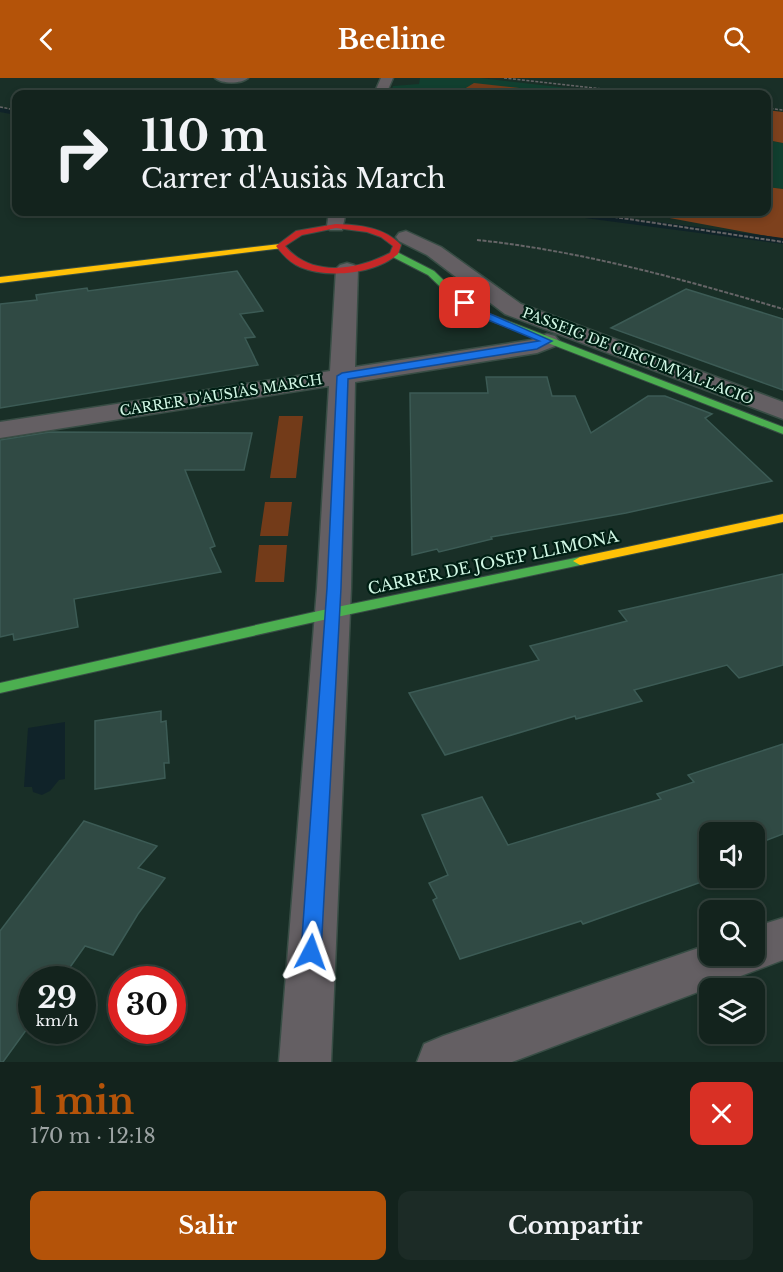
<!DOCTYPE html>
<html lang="es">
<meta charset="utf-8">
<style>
:root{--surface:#13231d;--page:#1c2b26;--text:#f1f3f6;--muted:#9da4a4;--line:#32403b;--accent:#b45309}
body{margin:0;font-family:"Libre Baskerville",serif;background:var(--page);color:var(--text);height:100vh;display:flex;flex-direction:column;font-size:22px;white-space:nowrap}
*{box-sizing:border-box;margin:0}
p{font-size:20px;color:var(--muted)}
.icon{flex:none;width:33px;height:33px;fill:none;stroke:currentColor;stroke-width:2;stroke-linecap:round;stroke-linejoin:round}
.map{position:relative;height:984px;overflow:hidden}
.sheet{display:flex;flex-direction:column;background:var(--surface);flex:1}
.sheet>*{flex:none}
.banner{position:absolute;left:12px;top:12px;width:759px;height:126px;border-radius:12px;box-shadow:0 3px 9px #0003,0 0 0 2px var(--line);background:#13231d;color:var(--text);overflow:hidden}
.tools{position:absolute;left:699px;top:744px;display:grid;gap:12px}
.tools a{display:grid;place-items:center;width:66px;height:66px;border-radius:12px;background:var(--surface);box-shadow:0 3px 9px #0003,0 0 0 2px var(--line);font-size:30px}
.speed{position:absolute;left:18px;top:888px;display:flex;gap:12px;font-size:30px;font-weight:700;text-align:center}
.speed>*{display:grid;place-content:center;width:78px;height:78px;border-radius:50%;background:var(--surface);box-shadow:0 3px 9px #0003,0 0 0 2px var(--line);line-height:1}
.speed small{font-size:15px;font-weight:400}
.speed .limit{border:9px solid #d22;background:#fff;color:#111}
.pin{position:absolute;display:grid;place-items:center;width:51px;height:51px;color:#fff;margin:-26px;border-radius:12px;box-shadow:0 3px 9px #0006}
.me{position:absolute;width:66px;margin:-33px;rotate:4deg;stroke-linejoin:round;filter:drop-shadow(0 0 4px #0008)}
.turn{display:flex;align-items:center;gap:21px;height:126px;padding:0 30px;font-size:27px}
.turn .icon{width:78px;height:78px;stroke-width:2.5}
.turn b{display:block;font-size:42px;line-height:51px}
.round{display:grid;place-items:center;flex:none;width:63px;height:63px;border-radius:12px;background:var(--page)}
.headline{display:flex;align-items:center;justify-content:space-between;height:102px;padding:0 30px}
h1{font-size:36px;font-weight:800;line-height:45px;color:var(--accent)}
.action{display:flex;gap:12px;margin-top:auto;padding:12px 30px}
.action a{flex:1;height:69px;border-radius:12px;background:var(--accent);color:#fff;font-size:24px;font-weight:800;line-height:69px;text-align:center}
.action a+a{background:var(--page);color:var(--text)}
header{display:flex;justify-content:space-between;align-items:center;height:78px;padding:0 30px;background:var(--accent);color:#fff;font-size:27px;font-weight:800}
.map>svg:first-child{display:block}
</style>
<header><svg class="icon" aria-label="back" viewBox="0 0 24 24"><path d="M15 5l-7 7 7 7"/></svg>Beeline<svg class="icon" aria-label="search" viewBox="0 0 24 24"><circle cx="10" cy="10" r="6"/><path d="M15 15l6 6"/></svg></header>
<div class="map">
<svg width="783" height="984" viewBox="0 0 783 984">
<rect width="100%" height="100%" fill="#192f27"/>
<path fill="#113f2f" d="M420 0H480L620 16 390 15 393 8 419 6Z
M766 62 783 65V111L767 109Z"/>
<path fill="#733b19" d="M474 5 556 14 553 16H456Z
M279 338H303L296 400H270Z
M265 424H292L288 458H260Z
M259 467H287L284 504H255Z"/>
<path fill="#7e411d" d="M766 32 783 34V65L767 62Z
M767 109 783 111V161L637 134H766Z"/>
<path fill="#102329" d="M65 644V701L59 702 50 713 42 717 33 714 32 709H24L28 650Z"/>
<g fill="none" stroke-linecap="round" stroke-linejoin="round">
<path fill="#102329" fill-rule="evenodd" d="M0 30 16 33V37L0 34Z
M558 134H578L783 160V166L562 137Z"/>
</g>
<path fill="#304a44" stroke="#3c5b55" stroke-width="1.5" d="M237 193 263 233 240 236 255 259 245 260 258 287 0 330V226L37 222 36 217 87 210 88 213Z
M686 211 783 241V312L611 250Z
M486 299H547L552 318H575L591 355 648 318H665L712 336 705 340 772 403 626 435 491 459 492 461 439 474 437 471 412 477 410 315H488Z
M50 354 252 355 244 392H185L215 468 210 470 221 494 74 521 78 549 14 562 13 556 0 559V362Z
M783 496V587L739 600 727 587 634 612 642 623 576 641 575 638 445 677 409 615 539 582 530 568 627 543 619 533Z
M161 633V644L166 643 169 685H164L165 700 95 711V643Z
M783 666V756L754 767V754H710V801L583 846 581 843 460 881 433 822 437 820 429 805 448 797 422 737 482 719 508 767 661 721 657 716 694 704 688 697Z
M84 743 157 768 138 790 165 800 138 836 113 877 85 868 61 902H32V944L3 984H0V853Z"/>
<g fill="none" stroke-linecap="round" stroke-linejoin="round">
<g stroke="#384d45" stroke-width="3">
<path id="lane" d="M381 0H393L386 16H374Z
M329 134H346L342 152H330L327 148Z"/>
</g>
<g stroke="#384d45" stroke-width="3">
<path id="street" d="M215 0H248C241 6 222 6 215 0Z
M406 153 441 169 521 226 783 324V341L505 236 427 177 399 163 396 159 399 155Z
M347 185 354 187 358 191 355 289 531 262 547 256 555 258 559 263 555 268 537 275 355 304 351 510 331 984H279L317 510 329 308 0 360V344L330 293 336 191 340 187Z
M783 840V882L512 984H417L424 966 443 958 710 866V878H754V849Z"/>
</g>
<g stroke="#384d45" stroke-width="2">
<path id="fast" d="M391 174H397L434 193 459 217 487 235 783 349V356L481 239 453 221 428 197 391 178Z
M580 479 585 480 587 483 585 486 332 540 0 615V605L332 530Z"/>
</g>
<g stroke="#384d45" stroke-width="2">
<path id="slow" d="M280 166H283V170L0 205V199Z
M783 436V444L580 487 573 483 580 479Z"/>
</g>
<g stroke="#384d45" stroke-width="2">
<path id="jam" d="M336 146C360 147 384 149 401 167L398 176C375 196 328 201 300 189 290 185 283 177 276 168L296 153ZM336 150 367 154 381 159 393 168 390 175C357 192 312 200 285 168L302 157Z"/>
</g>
<path stroke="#666567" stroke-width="1.5" stroke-dasharray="3 1.5" stroke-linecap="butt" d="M504 0 648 16
M0 29 16 32
M766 30 783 32"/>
<path stroke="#666567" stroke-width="2" stroke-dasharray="4 1.5" stroke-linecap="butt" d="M581 134 783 164
M477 162C582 173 682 201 783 231"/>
<use href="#lane" fill="#645f63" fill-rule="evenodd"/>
<use href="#street" fill="#645f63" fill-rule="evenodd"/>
<use href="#fast" fill="#4caf50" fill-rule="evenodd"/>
<use href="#slow" fill="#ffc107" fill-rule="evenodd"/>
<use href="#jam" fill="#c62828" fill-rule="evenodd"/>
</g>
<path fill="#1a73e8" stroke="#114b97" stroke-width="1.5" d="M465 222 488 235 552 263 537 271 348 301 341 510 321 874 318 881 311 883 304 881 301 874 327 510 337 298 342 295 539 263 481 239 462 227V223Z"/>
<g text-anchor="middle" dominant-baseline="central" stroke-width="4.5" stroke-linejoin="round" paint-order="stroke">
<g font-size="14" fill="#d1f7e5" stroke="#001f14">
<text transform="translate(638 278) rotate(21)">PASSEIG DE CIRCUMVAL·LACIÓ</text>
<text transform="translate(221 317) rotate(-9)">CARRER D'AUSIÀS MARCH</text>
</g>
<g font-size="16" fill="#d1f7e5" stroke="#001f14">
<text transform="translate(493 484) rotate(-12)">CARRER DE JOSEP LLIMONA</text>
</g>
</g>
</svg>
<div class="tools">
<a><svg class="icon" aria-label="sound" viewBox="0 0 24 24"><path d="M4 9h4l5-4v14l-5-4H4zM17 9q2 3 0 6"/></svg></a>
<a><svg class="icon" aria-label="search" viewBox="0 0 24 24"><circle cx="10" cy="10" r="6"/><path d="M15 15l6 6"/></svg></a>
<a><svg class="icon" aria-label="layers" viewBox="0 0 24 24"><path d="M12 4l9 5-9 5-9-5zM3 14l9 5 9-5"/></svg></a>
</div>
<div class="speed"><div>29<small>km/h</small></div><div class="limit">30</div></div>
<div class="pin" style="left:465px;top:225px;background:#d93025"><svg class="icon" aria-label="arrive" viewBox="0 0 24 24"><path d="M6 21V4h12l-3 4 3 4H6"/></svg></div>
<svg class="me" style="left:311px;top:874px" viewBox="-20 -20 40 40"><path d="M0-17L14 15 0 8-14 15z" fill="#1a73e8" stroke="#fff" stroke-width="4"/></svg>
<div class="banner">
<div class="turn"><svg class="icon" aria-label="right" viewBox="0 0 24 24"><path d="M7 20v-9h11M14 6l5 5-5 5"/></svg><div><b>110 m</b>Carrer d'Ausiàs March</div></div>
</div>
</div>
<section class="sheet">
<div class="headline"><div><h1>1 min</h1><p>170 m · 12:18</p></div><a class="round" style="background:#d93025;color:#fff"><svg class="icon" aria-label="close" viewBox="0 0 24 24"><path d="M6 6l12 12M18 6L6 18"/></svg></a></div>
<div class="action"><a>Salir</a><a>Compartir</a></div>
</section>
